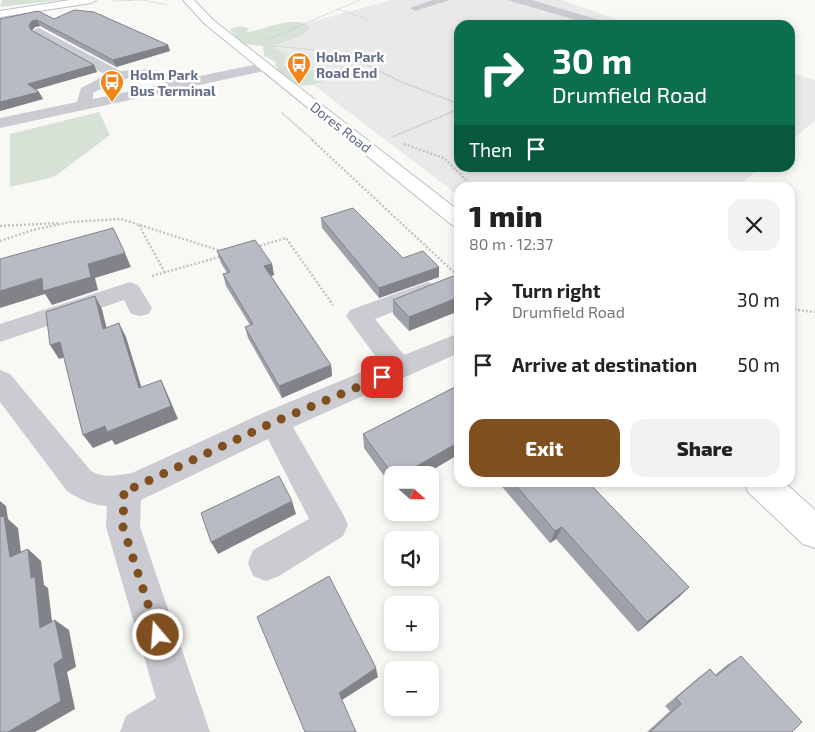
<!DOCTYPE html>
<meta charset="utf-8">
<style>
:root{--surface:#fff;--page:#f2f2f2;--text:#222;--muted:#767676;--accent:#804f1f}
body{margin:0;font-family:"Exo 2",sans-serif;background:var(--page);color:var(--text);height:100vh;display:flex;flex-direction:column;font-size:19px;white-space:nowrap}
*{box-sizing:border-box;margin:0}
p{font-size:16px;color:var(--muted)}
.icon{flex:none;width:28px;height:28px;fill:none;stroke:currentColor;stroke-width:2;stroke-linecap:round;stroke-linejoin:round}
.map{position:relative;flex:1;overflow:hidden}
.sheet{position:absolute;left:454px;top:182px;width:341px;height:305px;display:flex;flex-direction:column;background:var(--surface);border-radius:15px;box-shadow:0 2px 8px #0003}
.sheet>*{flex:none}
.banner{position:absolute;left:454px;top:20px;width:341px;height:152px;border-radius:15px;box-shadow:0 2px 8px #0003;background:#0b6e4f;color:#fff;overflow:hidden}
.needle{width:32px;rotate:111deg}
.buttons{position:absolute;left:384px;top:466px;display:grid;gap:10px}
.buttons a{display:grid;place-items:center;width:55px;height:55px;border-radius:10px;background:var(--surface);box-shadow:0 2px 8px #0003;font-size:25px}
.pin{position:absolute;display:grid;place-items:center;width:42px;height:42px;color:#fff;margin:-21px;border-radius:10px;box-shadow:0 2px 8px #0006}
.me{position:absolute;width:55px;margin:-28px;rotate:342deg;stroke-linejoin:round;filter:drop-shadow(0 0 4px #0008)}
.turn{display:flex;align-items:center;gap:18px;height:105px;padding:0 15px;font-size:22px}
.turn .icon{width:65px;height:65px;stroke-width:2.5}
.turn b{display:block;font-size:35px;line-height:42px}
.then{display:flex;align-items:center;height:48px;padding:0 15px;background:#0003;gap:10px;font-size:19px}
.round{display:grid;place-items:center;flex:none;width:52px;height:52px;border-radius:15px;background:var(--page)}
.head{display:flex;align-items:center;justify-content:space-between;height:85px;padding:0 15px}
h1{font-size:30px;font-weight:800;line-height:38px}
.action{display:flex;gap:10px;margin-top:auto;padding:10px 15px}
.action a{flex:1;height:58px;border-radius:15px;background:var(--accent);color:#fff;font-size:20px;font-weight:800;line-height:58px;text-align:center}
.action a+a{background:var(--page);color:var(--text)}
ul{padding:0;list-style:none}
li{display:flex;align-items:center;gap:15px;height:65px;padding:0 15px}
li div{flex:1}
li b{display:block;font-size:19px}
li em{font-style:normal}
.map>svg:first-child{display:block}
</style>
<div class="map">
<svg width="815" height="732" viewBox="0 0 815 732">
<rect width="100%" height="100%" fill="#f8f8f5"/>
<path fill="#e9e9e9" d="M391 0H561L633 25H459V168H760L737 187 459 188V196L252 38Z
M790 73 815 80V120L790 142Z"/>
<path fill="#d7e1d6" d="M2 0H60L0 7Z
M290 22H300L310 27V29L301 36 275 45V49L286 54 284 65C296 70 310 69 322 73L325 80C308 89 292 86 274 81V74L278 68 275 66 276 62 264 56 263 46 242 44 230 30C236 26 243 25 249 29L246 32C262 31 274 23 290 22Z
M99 112 110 135 54 177 10 187V134Z"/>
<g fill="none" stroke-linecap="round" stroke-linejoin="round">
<g stroke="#bdbfc4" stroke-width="2">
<path id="major" d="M70 0H96L91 3 0 17V11Z
M183 0H194L213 20 269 64 459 211V227L452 225 205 24Z
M744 482H784L815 510V548L803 544 748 492Z"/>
</g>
<path stroke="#c4c4c7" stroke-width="1" stroke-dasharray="1 1" stroke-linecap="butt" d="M112 1 143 0 167 5
M337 9 367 19
M266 40 360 0
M274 46C302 49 336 50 362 63"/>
<path stroke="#c4c4c7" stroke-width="2" stroke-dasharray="1 1" stroke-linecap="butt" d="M360 61 399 81 459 104
M282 113 314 141
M392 137 459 109"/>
<path stroke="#c4c4c7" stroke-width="2.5" stroke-dasharray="2 2" stroke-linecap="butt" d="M312 140 459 277
M404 144 444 158 474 188
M139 225 165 273
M0 226 59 223
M0 241 33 230 70 222 121 219 224 252
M256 247 286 238 333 305
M152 276 223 256
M790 309 815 312"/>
<path fill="#cbccd1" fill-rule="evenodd" d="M433 0H450L415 11 410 8Z
M507 0H532L609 23 611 25H593Z
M39 28 120 71 152 69 178 77 180 80 264 63 271 67 264 71 0 128V118L77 102 81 88 106 75 35 35 33 32 35 29ZM140 77 168 83 93 99V93L118 80Z
M130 282 138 285 152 308 149 314 140 316 131 314 124 300 0 342V324Z
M428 282 436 285 440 290 436 295 375 319 404 355 459 333V353L293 427 343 514 348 525 343 536 279 576 266 581 253 576 248 563 253 550 309 519 268 439 141 500 140 527 210 732H120L126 716 156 698 106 527 107 506C91 505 81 500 67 491L0 402V370L10 374 91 471C104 479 117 475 132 473L263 413 381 364 346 316 350 310Z"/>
<use href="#major" fill="#fff" fill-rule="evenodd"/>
</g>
<path fill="#9ea1a9" d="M0 19H54L168 45 170 51 116 67 40 26 35 27 32 31 94 65 97 72 36 89 43 99 0 111Z
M321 218 403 258 439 277 379 298 322 228Z
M217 251 272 264 274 275 271 276 331 365 332 376 282 398 248 338 245 327 250 325 226 286 223 274 227 273 221 263Z
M459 282 409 331 393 314V300Z
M459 385V454L424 475H392V487L364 448 363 434Z
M498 482H588L689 587 679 597 638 632 556 539 550 543Z
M741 656 792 732H647L670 711 665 706 698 678 710 669 715 675 727 665Z"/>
<path fill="#818389" d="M37 20 40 26 35 27 31 31 29 25 32 21Z
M168 45 170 51 116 67 113 60Z
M94 65 97 72 31 91 28 84Z
M39 92 43 99 0 111V102Z
M125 253 131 267 95 278 98 290 52 305 45 294 0 308V291Z
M272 264 274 275 267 277 264 266Z
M439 267V277L379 298V288Z
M95 296 102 309 110 342 103 329Z
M459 297V311L409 331V317Z
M119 323 126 337 146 402 139 388Z
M60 342 69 356 59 359 50 345Z
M331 365 332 376 282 398 279 386Z
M161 380 167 393 178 419 115 445 112 440 93 448 83 435Z
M459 442V454L424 475H401Z
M0 501 6 506 8 519 18 528 23 569 10 557 0 522Z
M292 501 296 514 218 554 211 542Z
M562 527 556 539 550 543 555 531Z
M28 549 41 561 44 585 48 588 54 638 40 628 31 578Z
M689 587 679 597 638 632 647 622Z
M55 620 69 630 76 667 67 672 75 709 35 732H8L54 664Z
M376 668 378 677 342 700 339 693Z"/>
<path fill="#b8bbc4" stroke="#818389" d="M74 10 94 12 168 45 113 60 37 20 32 21 29 25 31 30 94 65 28 84 39 92 0 102V19L38 11 54 19Z
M353 208 403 258 423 251 439 267 379 288 321 218Z
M113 228 125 253 88 264 91 277 43 291 42 278 0 291V259Z
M255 240 272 264 264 266 331 365 279 386 245 327 253 324 223 274 230 272 217 251Z
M453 276 459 282V297L409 317 393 300Z
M95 296 103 329 119 323 139 388 161 380 171 406 107 432 105 426 83 435 60 342 50 345 46 312Z
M459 385V442L401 475H393L363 434Z
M279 476 292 501 211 542 201 513Z
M513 482H588L689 587 647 622 562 527 555 531Z
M4 516 10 557 28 549 31 578 35 577 40 628 55 620 63 658 54 664 61 701 8 732H0V517Z
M329 576 376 668 339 693 356 732H305L257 617Z
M741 656 802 722 792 732H650L681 704 676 698 710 669 716 676Z"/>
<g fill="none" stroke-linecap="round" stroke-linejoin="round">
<path stroke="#804f1f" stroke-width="9" stroke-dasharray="0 16.2" d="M158 635 123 527 124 489 135 487 274 422 382 377"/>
</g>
<defs>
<g id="bus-pin" transform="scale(1.25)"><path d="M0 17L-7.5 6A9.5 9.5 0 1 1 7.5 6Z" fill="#f3851b" stroke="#fff"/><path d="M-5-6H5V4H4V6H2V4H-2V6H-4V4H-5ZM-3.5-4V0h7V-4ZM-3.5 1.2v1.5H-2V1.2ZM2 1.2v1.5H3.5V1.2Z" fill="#fff"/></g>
</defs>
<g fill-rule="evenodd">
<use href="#bus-pin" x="299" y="64"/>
<use href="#bus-pin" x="112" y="82"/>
</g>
<g text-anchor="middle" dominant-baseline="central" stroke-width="5" stroke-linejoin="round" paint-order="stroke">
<g font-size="14" font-weight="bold" fill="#656f89" stroke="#fff" text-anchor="start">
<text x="316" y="56">Holm Park<tspan x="316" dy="16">Road End</tspan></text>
<text x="130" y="74">Holm Park<tspan x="130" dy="16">Bus Terminal</tspan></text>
</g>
<g font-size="14" fill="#656f89" stroke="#fff">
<text transform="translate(341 127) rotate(38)">Dores Road</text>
</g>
</g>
</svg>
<div class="buttons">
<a><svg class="needle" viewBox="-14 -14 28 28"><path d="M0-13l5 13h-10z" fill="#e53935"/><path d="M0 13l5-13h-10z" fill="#767676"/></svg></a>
<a><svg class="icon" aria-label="sound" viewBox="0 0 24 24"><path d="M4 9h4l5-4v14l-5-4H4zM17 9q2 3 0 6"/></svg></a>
<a>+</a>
<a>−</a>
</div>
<div class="pin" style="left:382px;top:377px;background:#d93025"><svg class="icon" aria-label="arrive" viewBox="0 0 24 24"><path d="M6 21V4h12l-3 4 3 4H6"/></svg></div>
<svg class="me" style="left:158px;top:635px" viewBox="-20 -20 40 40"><circle r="17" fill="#804f1f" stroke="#fff" stroke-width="3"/><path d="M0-11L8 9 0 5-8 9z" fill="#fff"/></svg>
<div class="banner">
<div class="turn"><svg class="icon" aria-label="right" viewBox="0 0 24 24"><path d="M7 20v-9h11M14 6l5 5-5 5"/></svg><div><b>30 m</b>Drumfield Road</div></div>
<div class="then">Then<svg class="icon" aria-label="arrive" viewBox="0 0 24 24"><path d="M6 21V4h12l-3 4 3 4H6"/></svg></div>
</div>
<section class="sheet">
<div class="head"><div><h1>1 min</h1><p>80 m · 12:37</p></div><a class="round"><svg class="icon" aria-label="close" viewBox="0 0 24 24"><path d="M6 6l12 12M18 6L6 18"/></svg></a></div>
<ul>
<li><svg class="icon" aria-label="right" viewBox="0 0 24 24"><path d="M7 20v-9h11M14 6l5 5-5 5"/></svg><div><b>Turn right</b><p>Drumfield Road</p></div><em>30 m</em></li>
<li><svg class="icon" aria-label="arrive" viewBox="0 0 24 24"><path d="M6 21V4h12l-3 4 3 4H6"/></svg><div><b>Arrive at destination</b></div><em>50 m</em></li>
</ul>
<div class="action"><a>Exit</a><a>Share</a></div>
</section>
</div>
